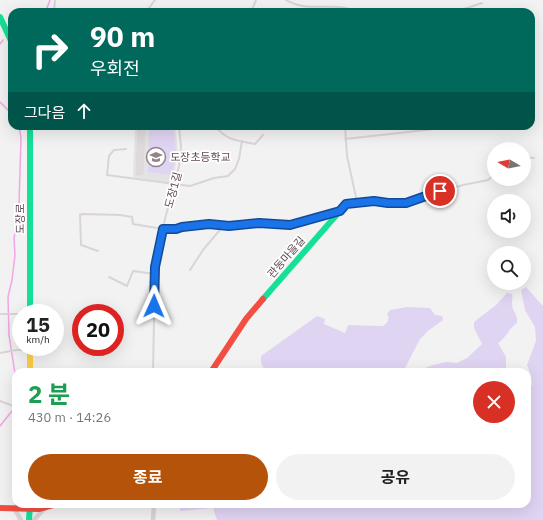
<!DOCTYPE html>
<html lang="ko">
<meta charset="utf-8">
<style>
:root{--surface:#fff;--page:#f2f2f2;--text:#222;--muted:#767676;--accent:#b45309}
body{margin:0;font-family:"IBM Plex Sans","Noto Sans KR",sans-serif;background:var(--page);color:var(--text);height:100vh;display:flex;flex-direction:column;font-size:15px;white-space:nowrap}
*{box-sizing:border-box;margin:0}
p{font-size:13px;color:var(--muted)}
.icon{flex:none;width:22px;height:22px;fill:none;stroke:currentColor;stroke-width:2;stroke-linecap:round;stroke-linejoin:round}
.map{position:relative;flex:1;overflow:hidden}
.drawer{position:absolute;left:12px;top:368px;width:519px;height:140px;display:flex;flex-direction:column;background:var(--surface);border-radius:12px;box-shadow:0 4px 16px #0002}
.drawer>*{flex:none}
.top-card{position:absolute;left:8px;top:8px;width:527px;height:122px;border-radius:12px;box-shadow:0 4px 16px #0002;background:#00695c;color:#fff;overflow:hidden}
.needle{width:26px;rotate:280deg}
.tools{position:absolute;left:487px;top:142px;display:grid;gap:8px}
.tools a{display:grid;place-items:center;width:44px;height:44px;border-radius:50%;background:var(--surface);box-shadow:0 4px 16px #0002;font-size:20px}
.speed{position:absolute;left:12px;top:304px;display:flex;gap:8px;font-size:20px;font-weight:700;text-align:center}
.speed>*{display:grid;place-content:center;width:52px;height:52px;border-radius:50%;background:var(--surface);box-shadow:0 4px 16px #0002;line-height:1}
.speed small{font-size:10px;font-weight:400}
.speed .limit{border:6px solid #d22;background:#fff;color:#111}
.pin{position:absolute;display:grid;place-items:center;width:34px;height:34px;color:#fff;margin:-17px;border:2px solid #fff;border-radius:50%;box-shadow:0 1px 4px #0007}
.me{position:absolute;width:44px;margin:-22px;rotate:1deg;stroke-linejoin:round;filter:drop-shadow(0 0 3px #0008)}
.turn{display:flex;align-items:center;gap:14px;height:84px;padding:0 16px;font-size:18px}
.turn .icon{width:52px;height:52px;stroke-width:2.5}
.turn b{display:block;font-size:28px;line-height:34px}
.then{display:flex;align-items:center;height:38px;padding:0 16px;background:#0003;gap:8px;font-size:15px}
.round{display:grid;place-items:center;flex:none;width:42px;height:42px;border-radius:21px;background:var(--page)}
.head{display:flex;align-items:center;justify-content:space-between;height:68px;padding:0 16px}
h1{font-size:24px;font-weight:700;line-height:30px;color:#1e9e55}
.cta{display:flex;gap:8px;margin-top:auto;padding:8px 16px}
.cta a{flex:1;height:46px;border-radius:24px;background:var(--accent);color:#fff;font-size:16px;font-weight:700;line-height:46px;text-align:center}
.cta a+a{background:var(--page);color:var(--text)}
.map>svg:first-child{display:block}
</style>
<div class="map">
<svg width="543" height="520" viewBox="0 0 543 520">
<rect width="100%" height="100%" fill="#f2f2f2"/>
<path fill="#e4e3e3" d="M135 126H175L178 151 173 182 171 183 133 177Z"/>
<path fill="#e0d4f3" d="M149 126H173L176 152 172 175 148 172Z
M526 287 543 306V520H217L213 508 180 511V504H527V392L532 385 531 376 527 365 536 341 535 327 525 310 521 290Z
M507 293 512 294C513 298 512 300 512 304 512 311 518 314 517 323 509 328 507 337 498 343L506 357V372H414L433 365 446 362 457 363 467 358 482 344 474 328V322L496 305Z
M407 307 430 308 435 315 442 316 443 320 428 331 420 339 405 368 407 372H266L261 363V356L317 316 325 319 324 324 345 333 348 325 383 326C388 322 390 320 387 314L390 310Z"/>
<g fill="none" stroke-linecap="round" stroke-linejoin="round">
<path stroke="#f3a6e3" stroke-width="1.5" d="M43 12 47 8 50 0
M0 44 3 40
M0 102 12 114
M16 380 9 335 8 297 12 280 15 255 14 239 19 204 21 138 19 126
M0 426 12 411 16 404"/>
</g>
<path fill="#dedadc" stroke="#e5e3e4" d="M137 126H146L144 175H142V176H136L135 174Z"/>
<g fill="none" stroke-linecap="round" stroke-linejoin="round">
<path stroke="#dad4d8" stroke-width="2" d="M286 0C309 14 333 0 356 12
M54 12 55 0
M146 12 155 0
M251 12 256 0
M455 12 482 3
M215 126C227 141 237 140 255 144L263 135
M345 126 347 156 357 202
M345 139 461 126
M126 149 114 150 109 156 107 175 190 186 214 178 228 176 235 169 239 159 242 141
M524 157 534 158
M340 211 346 204 374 201 388 203H406L463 185 488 180 494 175
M98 251 81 245 80 215 82 214 120 215 132 217 133 224 163 229H176L182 227 209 224 229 226 259 223 290 225 336 212
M190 270 203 250 224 225
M109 277 127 286 133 271 155 274
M0 314H21
M0 353 16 350H28
M153 372 155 267 165 219 179 166 181 147 179 126
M0 401 16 407"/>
<path stroke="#dad4d8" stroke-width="4.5" d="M19 504 14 508 21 520
M34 520 45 508
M153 520 154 504"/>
<path stroke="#16e098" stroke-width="6" d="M0 17 12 43
M30 126V313
M263 299 340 211
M29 520 30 504"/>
<path stroke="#ffcf43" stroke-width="6" d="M30 347V372"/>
<path stroke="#f24e42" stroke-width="6" d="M211 372 246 319 263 299
M0 508 39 509 57 504"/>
</g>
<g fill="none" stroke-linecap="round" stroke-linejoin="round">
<g stroke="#114b97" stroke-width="10">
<path id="route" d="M154 306 155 267 163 229H176L182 227 209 224 229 226 259 223 290 225 340 211 346 204 374 201 388 203H406L440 191"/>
</g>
<use href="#route" stroke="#1a73e8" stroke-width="7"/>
</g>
<defs>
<g id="school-ring" transform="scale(1)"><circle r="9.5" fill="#fff" stroke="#93838b" stroke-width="1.5"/><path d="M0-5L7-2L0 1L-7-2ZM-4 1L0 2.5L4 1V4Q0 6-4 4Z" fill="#93838b"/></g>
</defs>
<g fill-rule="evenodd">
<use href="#school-ring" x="156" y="157"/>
</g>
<g text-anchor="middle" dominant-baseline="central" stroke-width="3.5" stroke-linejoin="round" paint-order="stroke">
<g font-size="11" fill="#604754" stroke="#fff" text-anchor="start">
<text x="170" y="157">도장초등학교</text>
</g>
<g font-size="11" fill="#604754" stroke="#fff">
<text transform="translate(173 190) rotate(-75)">도장1길</text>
<text transform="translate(20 219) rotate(-90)">도장로</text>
<text transform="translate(286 257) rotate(-49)">관동마을길</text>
</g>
</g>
</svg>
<div class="tools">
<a><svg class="needle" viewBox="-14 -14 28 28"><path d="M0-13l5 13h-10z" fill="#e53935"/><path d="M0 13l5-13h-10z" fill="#767676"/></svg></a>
<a><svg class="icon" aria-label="sound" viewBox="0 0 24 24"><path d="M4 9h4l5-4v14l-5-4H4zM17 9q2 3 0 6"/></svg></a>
<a><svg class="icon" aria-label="search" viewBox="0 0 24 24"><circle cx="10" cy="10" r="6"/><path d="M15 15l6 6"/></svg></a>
</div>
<div class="speed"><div>15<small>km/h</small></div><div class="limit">20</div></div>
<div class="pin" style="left:440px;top:191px;background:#d93025"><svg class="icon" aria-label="arrive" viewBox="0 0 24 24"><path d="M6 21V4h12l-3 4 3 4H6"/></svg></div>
<svg class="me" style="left:154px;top:306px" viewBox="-20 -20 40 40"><path d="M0-17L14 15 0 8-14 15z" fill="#1a73e8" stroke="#fff" stroke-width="4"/></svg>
<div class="top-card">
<div class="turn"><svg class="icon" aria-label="right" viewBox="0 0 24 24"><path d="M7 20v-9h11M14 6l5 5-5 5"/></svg><div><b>90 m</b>우회전</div></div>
<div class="then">그다음<svg class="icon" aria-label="ahead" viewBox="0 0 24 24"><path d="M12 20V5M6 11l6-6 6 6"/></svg></div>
</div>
<section class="drawer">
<div class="head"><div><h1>2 분</h1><p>430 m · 14:26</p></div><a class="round" style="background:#d93025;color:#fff"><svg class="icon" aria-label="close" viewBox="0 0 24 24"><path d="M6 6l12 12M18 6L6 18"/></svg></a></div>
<div class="cta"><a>종료</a><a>공유</a></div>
</section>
</div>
